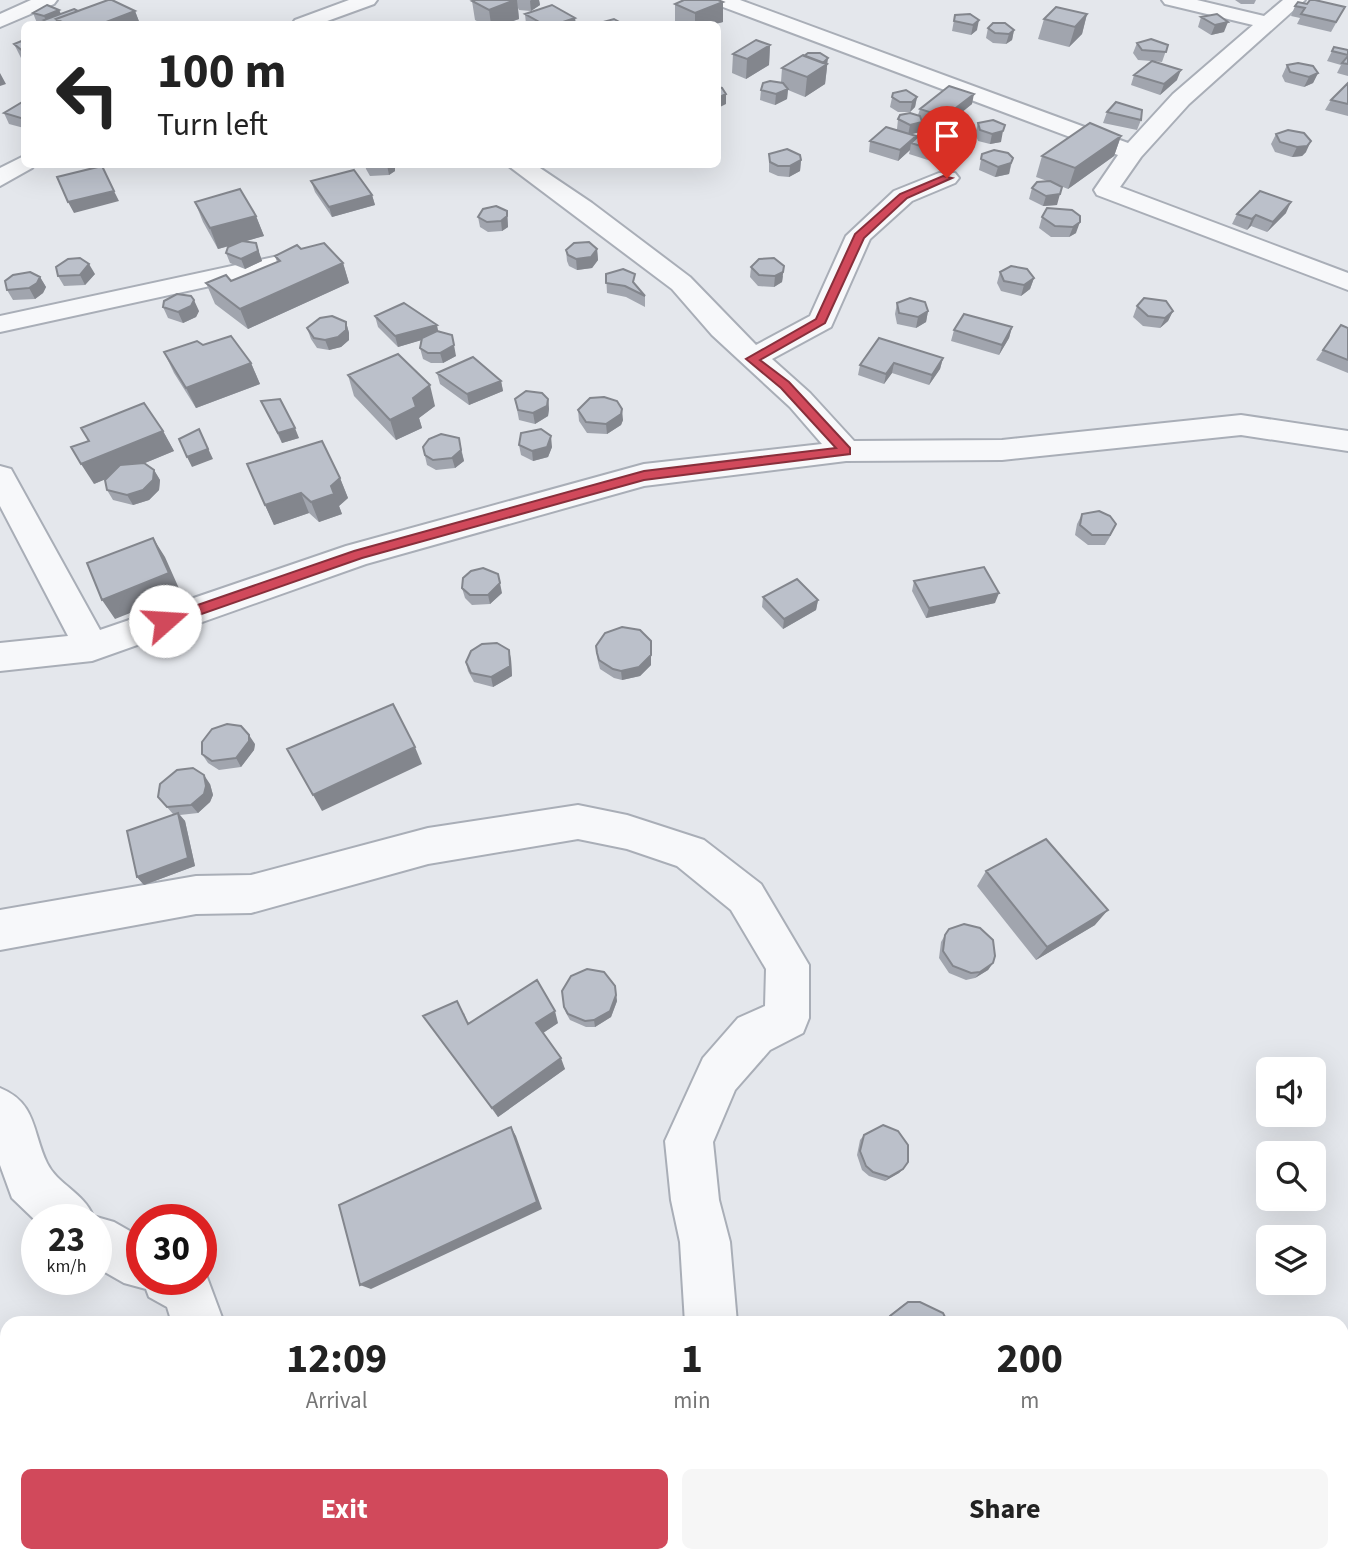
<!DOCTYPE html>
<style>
:root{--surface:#fff;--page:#f6f6f6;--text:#222;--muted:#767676;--accent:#d1495b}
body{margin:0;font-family:"Source Sans 3",sans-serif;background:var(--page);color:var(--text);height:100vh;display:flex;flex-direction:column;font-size:26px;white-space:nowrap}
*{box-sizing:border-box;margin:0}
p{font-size:23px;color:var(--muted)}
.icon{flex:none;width:38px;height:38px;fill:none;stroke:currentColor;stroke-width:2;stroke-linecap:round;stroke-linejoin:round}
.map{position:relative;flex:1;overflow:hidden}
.details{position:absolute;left:0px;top:1316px;width:1349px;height:247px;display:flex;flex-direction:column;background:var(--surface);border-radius:21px 21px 0 0;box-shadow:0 7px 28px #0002}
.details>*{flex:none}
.guide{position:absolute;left:21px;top:21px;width:700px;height:147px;border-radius:10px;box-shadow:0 7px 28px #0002;background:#fff;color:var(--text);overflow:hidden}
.controls{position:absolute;left:1256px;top:1057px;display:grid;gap:14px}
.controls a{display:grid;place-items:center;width:70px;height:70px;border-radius:10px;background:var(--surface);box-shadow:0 7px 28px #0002;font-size:35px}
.speed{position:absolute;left:21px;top:1204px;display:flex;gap:14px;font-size:35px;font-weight:700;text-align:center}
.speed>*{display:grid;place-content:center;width:91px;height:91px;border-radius:50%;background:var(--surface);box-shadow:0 7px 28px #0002;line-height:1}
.speed small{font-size:18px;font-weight:400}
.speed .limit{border:10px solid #d22;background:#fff;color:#111}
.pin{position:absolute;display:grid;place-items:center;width:60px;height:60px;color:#fff;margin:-72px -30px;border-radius:50% 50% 50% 0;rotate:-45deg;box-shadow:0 0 7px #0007}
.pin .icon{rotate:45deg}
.me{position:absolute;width:77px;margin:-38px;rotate:71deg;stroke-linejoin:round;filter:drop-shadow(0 0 5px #0008)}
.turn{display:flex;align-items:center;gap:24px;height:147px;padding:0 21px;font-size:32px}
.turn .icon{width:91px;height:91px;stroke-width:2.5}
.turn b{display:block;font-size:49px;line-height:60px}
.eta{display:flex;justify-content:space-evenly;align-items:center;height:119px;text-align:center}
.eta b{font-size:42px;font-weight:700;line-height:49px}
.primary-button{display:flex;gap:14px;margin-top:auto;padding:14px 21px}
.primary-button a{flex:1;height:80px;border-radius:10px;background:var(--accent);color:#fff;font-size:28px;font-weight:700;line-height:80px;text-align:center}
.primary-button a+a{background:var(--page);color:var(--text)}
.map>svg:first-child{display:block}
</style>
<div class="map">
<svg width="1348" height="1562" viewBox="0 0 1348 1562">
<rect width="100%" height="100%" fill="#e4e7ec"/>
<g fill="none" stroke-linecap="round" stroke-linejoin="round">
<g stroke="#a9aeb7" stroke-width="4">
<path id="minor" d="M31 0H57L54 4 0 27V14Z
M349 0H377L374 4 319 24H292L295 20Z
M712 0H740L1128 143 1173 94 1253 25 1165 4 1162 0H1197L1264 16 1283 0H1305L1189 104 1141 157 1120 187 1348 273V290L1097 195 1094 190 1118 155 715 4Z
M24 156V164H35L32 168 0 186V168Z
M506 164H534L592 203 690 277 756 345 810 316 846 236 894 191 939 173H955L959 178 955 183 912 201 870 239 831 327 772 359 810 393 854 441 1002 440 1241 415 1348 431V451L1241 435 1002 460 846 461 644 486 366 564 92 661 0 671V643L68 636 0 506V466L11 469 100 630 346 546 644 464 822 444 790 407 712 335 672 289Z
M311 249 320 252 324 257 320 262 0 332V316Z
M578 805 627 815 704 840 761 884 809 965V1018L803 1033 770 1050 735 1090 713 1142 719 1200 730 1242 737 1323H685L680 1242 671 1200 665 1141 703 1058 738 1018 765 1006 766 969 731 910 677 866 627 849 578 839 428 864 251 913 196 914 0 950V910L196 876 251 875 428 828Z
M0 1088C37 1103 32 1132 47 1163 57 1184 84 1193 93 1216L114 1222 142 1238V1279H201V1270L205 1272 224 1323H172L167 1307 149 1297 146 1289 124 1283 96 1267V1220L37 1222 12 1198 0 1165Z
M235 1556H293L294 1562H236Z
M707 1556H765L766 1562H708Z"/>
</g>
<use href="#minor" fill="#f7f8fa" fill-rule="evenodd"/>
</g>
<path fill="#a1a5ae" d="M475 0H539L540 5 531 11 519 10 518 8 519 19 504 24H482L475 20 472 1Z
M1235 0H1256L1254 4H1241Z
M723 2V22L715 24H678L675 23V4Z
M1307 4 1340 16 1331 32 1297 24 1300 18 1291 16 1295 6Z
M59 10 61 14 78 11H135L140 24H44L37 23 33 13Z
M525 14 556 24H526Z
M970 14 977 30 971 35 952 31 955 15Z
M1087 14 1082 34 1069 47 1038 39 1044 19Z
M1217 14 1224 32 1211 35 1198 27 1201 17Z
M988 28 1014 30 1012 40 1006 44 993 43 986 38Z
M24 40V64L14 44Z
M1137 43 1168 45 1162 62 1152 61 1177 80 1160 95 1131 85 1134 75 1151 61 1138 60 1133 53Z
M770 45 769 65 746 79 732 73 733 54Z
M1334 47 1348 50V76L1337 73 1341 65 1327 61Z
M804 56 827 68 825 84 805 97 788 90 787 99 775 105 760 100 761 90 781 82 782 68Z
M1287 65 1318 73 1313 83 1304 87 1285 82 1282 76Z
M1348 83V116L1325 110 1331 100Z
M893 93 917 97 915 107 910 112H898L890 107Z
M24 101V128L9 124 4 113Z
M972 104 942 128 922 121 920 132 912 134 915 139 969 140 966 151 950 167 909 154 910 150 898 161 869 152 870 141 897 129 898 119 918 115 920 109Z
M1107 112 1141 120 1137 130 1103 123Z
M993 120 1001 142 990 144 978 141 975 134 978 123Z
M1276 134 1306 152 1302 156 1292 157 1275 152 1271 144Z
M1121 136 1114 156 1068 189 1058 185 1057 205 1043 206 1029 199 1032 188 1047 181 1036 177 1042 156Z
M769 154 801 160 800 171 789 177 778 176 769 172Z
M982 154 1013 158 1009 174 995 177 979 170Z
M365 164H395V171L389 175 370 176 366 169Z
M311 181 372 195 375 205 332 217 315 192Z
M195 202 256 216 264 236 246 241 256 243 262 261 245 269 230 263 226 253 233 245 218 249 203 222Z
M1072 210 1076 233 1069 237H1051L1039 228 1042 217Z
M507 211 508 227 502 231 488 232 480 227 478 217Z
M1286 213 1267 232 1251 226 1247 230 1232 224 1237 214Z
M301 249 343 263 349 283 248 329 215 304 206 283 231 281 277 262 275 256Z
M597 249 598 260 592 268 577 270 569 266 567 261 566 250Z
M751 267 783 276 782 282 774 287 758 286 750 277Z
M1000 272 1034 278 1030 289 1021 296 1001 291 997 283Z
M95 274 85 285 64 286 58 276Z
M606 274 635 285 645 296V307L626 297 607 293Z
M40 277 46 287 43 293 35 299 13 300 7 290Z
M897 303 928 311 926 322 916 328 897 324 895 314Z
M1137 306 1173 311 1168 321 1160 328 1143 326 1133 317Z
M163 307 199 311 196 317 183 323 168 318Z
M375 316 439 332 456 356 443 363H431L423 359 420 348 421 340 398 347 378 327Z
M346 322 349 333V340L341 347 329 350 317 348 311 339 307 328Z
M1012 327 1009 338 999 355 951 341 954 330Z
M1348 328V373L1316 360 1323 350Z
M203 345 251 363 260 384 196 408 174 373 164 352Z
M943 358 940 369 929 385 892 373 884 384 858 375 860 365Z
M437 373 501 381 503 391 469 405 440 384Z
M348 375 435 406 419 418 422 428 396 440 354 396Z
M515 399H548L549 409 548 416 535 424 519 420Z
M261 401 299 438 282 443Z
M578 410 623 420 621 425 607 434 587 433 579 421Z
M163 431 174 451 145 463 154 470 160 480 159 490 149 500 133 505 113 500 107 490 105 479 94 484Z
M459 438 464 461 455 468 436 470 427 465 423 447Z
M519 445 552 447 548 457 533 461 521 455Z
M340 478 348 498 339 506 342 514 319 522 309 513 274 525 265 505Z
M1082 514 1111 535 1105 545H1088L1075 535 1077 524Z
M914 581 995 603 926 618 912 591Z
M462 588 502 593 490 604 472 605 465 598Z
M763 597 818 600 816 610 783 629 762 607Z
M596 646 651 665 640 676 622 680 614 678 600 669 598 662Z
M511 659 512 676 493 687 474 682 468 671 466 662Z
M255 744 254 750 241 767 219 770 208 763 202 754Z
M210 784 213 795 210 802 198 813 180 815 185 821 195 866 144 885 137 877 173 814 158 797Z
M986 871 1095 925 1036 960 977 886Z
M945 935 993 963 988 970 975 978 966 980 949 973 939 958 941 942Z
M615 986 617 1001 611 1017 595 1027H586L570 1020 566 1013 564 1007Z
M464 1013 468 1024 558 1023 543 1033 565 1069 498 1117 423 1016Z
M864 1135 903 1169 899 1173 885 1181 869 1176 862 1170 857 1155 860 1140Z
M908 1302 948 1323H885L886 1318 904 1304Z"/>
<path fill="#83868d" d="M515 0H517L519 19 504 24H491L489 10Z
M531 0H539L540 5 531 11 530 1Z
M723 2V22L715 24H695V13Z
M59 10 63 19H56L46 21 44 16Z
M135 11 140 24H101Z
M1087 14 1082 34 1069 47 1075 27Z
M575 18 576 24H557Z
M979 20 977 30 971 35 973 25Z
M1228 22 1224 32 1211 35 1215 25Z
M1014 30 1012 40 1006 44 1009 34Z
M770 45 769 65 746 79 747 59Z
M828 58 825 84 805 97 807 77Z
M1181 70 1177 80 1160 95 1164 84Z
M0 73 6 84 0 86Z
M1318 73 1313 83 1304 87 1309 77Z
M788 89 787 99 775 105 776 94Z
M726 94V104L718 108V98Z
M974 94 972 104 942 128 944 117Z
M917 97 915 107 910 112 912 102Z
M922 122 920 132 908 135 910 125Z
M1003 131 1001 142 990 144 992 134Z
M916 136 914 144 911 143 910 150 898 161 900 150Z
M1121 136 1114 156 1068 189 1075 168Z
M969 140 966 151 950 167 953 156Z
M1311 141 1306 152 1302 156 1292 157 1297 147Z
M801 160 800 171 789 177 790 166Z
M1011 163 1009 174 995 177 998 167Z
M395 164V171L389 175 387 165Z
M114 191 119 201 74 213 68 202Z
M1060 194 1057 205 1043 206 1046 196Z
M372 195 375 205 332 217 329 207Z
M1291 202 1286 213 1267 232 1273 222Z
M507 211 508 227 502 231 501 221Z
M1256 215 1251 226 1247 230 1252 219Z
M256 216 264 236 218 249 210 228Z
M1080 222 1076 233 1069 237 1073 227Z
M256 243 262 261 245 269 241 259Z
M597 249 598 260 592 268 577 270 576 259Z
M343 263 349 283 248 329 240 309Z
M89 264 95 274 85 285 80 275Z
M784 266 782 282 774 287 775 276Z
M40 277 46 287 43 293 35 299 29 288Z
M1034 278 1030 289 1021 296 1024 285Z
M194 300 199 311 196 317 183 323 178 312Z
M928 311 926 322 916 328 918 317Z
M1173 311 1168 321 1160 328 1165 318Z
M346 322 349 333V340L341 347 329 350 325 340Z
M437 325 439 335 398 347 395 336Z
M1012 327 1009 338 999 355 1002 345Z
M454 345 456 356 443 363 440 353Z
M943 358 940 369 929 385 932 375Z
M251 363 260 384 196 408 186 388Z
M894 363 892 373 884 384 886 374Z
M501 381 503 391 469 405 467 394Z
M430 385 435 406 419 418 422 428 396 440 390 420 413 398Z
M548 399 549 409 548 416 535 424 533 413Z
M622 409 623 420 621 425 607 434 606 424Z
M295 428 299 438 282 443 278 433Z
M199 429 213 459 192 467 187 457Z
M163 431 174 451 94 484 81 464Z
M551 436 552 447 548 457 533 461 532 451Z
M461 450 464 461 455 468 452 458Z
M154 470 160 480 159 490 149 500 133 505 127 495Z
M340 478 348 498 339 506 342 514 319 522 311 502Z
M301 493 309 513 274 525 265 505Z
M153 538 165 557 181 593 115 619 102 600Z
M500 583 502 593 490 604 488 595Z
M999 593 995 603 926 618 929 608Z
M818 600 816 610 783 629 784 619Z
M651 641V665L640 676 622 680 621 671Z
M509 650 511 659 512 676 493 687 491 677Z
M249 735 255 744 254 750 241 767 236 758Z
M415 747 422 764 322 811 313 795Z
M204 775 210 784 213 795 210 802 198 813 191 805Z
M178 813 185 821 195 866 144 885 137 877Z
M1108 910 1095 925 1036 960 1047 947Z
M993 963 988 970 975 978 980 972Z
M616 995 617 1001 611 1017 595 1027 594 1020Z
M555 1011 558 1023 540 1035 536 1023Z
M561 1058 565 1069 498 1117 492 1108Z
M511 1127 516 1136 542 1209 371 1289 360 1285Z
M903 1169 899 1173 885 1181 889 1177Z
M7 1501V1507L0 1503V1502Z
M14 1556H26L22 1562H11Z"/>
<path fill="#bbc0ca" stroke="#83868d" stroke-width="2" d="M108 0H112L135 11 101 24H66L56 19Z
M475 0H515L489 10 472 1Z
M684 0H718L723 2 695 13 675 4Z
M1310 0H1315L1345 7 1336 22 1301 14 1305 8 1295 6 1298 2 1307 4Z
M47 5 59 10 44 16 33 13Z
M552 5 575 18 557 24H543L525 14Z
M1056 7 1087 14 1075 27 1044 19Z
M74 9 78 11 56 19 59 24H53L44 20Z
M970 14 979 20 973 25 954 21 955 15Z
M1217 14 1228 22 1215 25 1201 17Z
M614 19 623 24H596Z
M993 23H1005L1014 30 1009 34 995 33 988 28Z
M1151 39 1168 45 1166 52 1142 50 1137 43Z
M24 40V52L14 44Z
M756 40 770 45 747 59 733 54Z
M1334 47 1348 50V55L1332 51Z
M808 53H820L828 58 823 63 804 56Z
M803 55 827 64 807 77 782 68Z
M1348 56V64L1342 63Z
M1152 61 1181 70 1164 84 1134 75Z
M1298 63 1313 66 1318 73 1309 77 1290 72 1287 65Z
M770 81 783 83 788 89 776 94 761 90 763 83Z
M1348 83V104L1331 100Z
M949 86 974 94 944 117 920 109Z
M718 87 722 88 726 94 718 98Z
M906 90 917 97 912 102H900L892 97 893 93Z
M24 101V119L4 113Z
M1116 102 1142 110 1141 120 1107 112Z
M910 113 920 116 922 122 910 125 898 119 900 115Z
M993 120 1005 125 1003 131 992 134 980 130 978 123Z
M1090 123 1121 136 1075 168 1042 156Z
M886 127 916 136 900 150 870 141Z
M927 128 969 140 953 156 911 143Z
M1288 130 1304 133 1311 141 1307 146 1297 147 1280 142 1276 134Z
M787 149 800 155 801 160 790 166H778L770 162 769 154Z
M994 150 1008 153 1013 158 1011 163 998 167 981 159 982 154Z
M367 164H387L367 166Z
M102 166 114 191 68 202 57 177Z
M354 170 372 195 329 207 311 181Z
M1050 181 1062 187 1060 194 1046 196 1032 188 1037 182Z
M240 189 256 216 210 228 195 202Z
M1260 191 1291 202 1273 222 1256 215 1252 219 1237 214Z
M496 206 507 211V216L501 221 487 222 478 217 483 209Z
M1047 208 1072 210 1080 216V222L1073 227 1055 226 1042 217Z
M242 241 256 243 258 251 241 259 226 253 228 247Z
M589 242 597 249 591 257 576 259 568 255 566 250 574 243Z
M324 243 343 263 240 309 206 283 226 275 231 281 280 261 275 256 297 245 301 249Z
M80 258 89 264 80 275 58 276 56 267 68 259Z
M774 258 784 266 783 272 775 276 759 275 751 267 759 259Z
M1011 266 1027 269 1034 278 1024 285 1004 281 1000 272Z
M623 269 635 274 633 282 645 296 625 286 606 283V274Z
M30 272 40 277 37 283 29 288 7 290 5 281 13 275Z
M177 294 191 296 194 300 191 306 178 312 163 307 164 301Z
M910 298 925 302 928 311 918 317 899 313 897 303Z
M1144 298 1166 301 1173 311 1165 318 1148 316 1137 306Z
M404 303 437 325 395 336 375 316Z
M964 314 1012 327 1002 345 954 330Z
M332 316 346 322V330L338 337 325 340 314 338 307 328 320 318Z
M1341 325 1348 328V360L1323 350Z
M437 331 452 335 454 345 440 353H428L420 348 422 338Z
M231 336 251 363 186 388 164 352 197 341 203 345Z
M879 338 943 358 932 375 894 363 886 374 860 365Z
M398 354 430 385 413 398 416 407 390 420 348 375Z
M473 357 501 381 467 394 437 373Z
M526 391 542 393 548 399 547 406 533 413 518 410 515 399Z
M604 397 617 401 622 409 621 414 606 424 586 422 578 410 590 398Z
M280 399 295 428 278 433 261 401Z
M144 403 163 431 81 464 71 447 89 441 81 428Z
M199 429 208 449 187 457 179 439Z
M541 429 551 436 547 447 532 451 519 445 521 433Z
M441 434 459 438 461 450 452 458 433 460 425 455 423 447 429 439Z
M322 441 340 478 331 486 334 494 311 502 301 493 265 505 247 464Z
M144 463 154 470 153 480 143 490 127 495 107 490 105 480 120 465Z
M1099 511 1110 516 1116 524 1110 535H1092L1080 525 1082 514Z
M153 538 169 573 102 600 87 563Z
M984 567 999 593 929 608 914 581Z
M483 568 498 574 500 583 488 595H470L462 588 463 578 471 571Z
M797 579 818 600 784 619 763 597Z
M622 627 640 630 651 641V655L639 667 621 671 613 669 599 660 597 653 596 646 605 633Z
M497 643 509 650 510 666 491 677 471 673 466 662 471 651 482 644Z
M393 704 415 747 313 795 287 749Z
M227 724 241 726 249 735V741L236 758 212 761 202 754V742L212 729Z
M193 768 204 775 206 786 204 794 191 805 167 807 158 797 160 784 177 770Z
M178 813 188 858 137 877 127 831Z
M1046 839 1108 910 1047 947 986 871Z
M964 924 980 928 993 940 995 956 993 963 980 972 971 973 953 966 943 951 945 935 949 929Z
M587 969 604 972 615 986 616 995 610 1011 594 1020 585 1021 568 1014 564 1007 562 991 571 976Z
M537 980 555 1011 536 1023 561 1058 492 1108 423 1016 457 1001 468 1024Z
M883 1125 898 1131 908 1145V1162L903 1169 889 1177 873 1172 866 1166 860 1151 864 1135Z
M511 1127 537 1202 360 1285 339 1205Z
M908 1302H920L943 1313 948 1323H889L890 1316Z
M0 1503 7 1507V1556H14L11 1562H0Z
M453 1556H524L523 1562H453Z"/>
<path fill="#d1495b" stroke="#882f3b" stroke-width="2" d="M943 176 952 178 907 198 864 238 825 323 760 360 789 382 850 448V454L644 480 362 558 170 625H160V618L354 551 644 471 836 448 781 388 746 359 816 319 855 234 900 194Z"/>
</svg>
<div class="controls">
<a><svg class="icon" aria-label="sound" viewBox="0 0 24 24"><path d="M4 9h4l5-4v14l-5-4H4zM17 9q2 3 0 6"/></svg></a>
<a><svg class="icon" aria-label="search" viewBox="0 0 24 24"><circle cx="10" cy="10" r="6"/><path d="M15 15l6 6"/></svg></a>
<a><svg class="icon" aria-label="layers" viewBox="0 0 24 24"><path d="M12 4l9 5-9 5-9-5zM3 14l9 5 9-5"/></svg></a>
</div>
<div class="speed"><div>23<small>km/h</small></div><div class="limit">30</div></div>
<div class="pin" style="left:947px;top:178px;background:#d93025"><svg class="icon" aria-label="arrive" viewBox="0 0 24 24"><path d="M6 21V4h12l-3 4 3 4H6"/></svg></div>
<svg class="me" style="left:165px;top:621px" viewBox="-20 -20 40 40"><circle r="19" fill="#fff"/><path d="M0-13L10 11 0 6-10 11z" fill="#d1495b"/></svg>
<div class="guide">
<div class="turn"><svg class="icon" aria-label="left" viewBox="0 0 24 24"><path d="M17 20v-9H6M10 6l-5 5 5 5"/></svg><div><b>100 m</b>Turn left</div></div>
</div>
<section class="details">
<div class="eta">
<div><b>12:09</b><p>Arrival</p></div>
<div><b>1</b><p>min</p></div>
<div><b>200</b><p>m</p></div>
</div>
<div class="primary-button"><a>Exit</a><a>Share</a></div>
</section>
</div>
